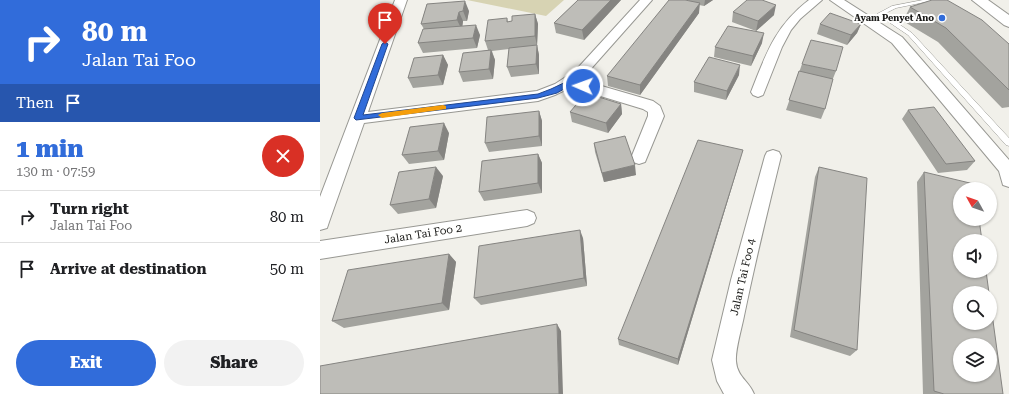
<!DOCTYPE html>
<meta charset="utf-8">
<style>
:root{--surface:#fff;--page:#f2f2f2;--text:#202124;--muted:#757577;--line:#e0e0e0;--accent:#316cda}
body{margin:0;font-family:"Roboto Serif",serif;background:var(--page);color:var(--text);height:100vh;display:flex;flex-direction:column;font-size:15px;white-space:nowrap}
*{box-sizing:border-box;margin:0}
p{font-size:13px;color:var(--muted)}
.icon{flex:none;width:22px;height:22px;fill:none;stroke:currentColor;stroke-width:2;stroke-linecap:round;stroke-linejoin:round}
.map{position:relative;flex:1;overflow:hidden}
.details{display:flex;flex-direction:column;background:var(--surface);width:320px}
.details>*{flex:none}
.hud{background:#316cda;color:#fff;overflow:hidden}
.needle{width:26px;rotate:310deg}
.fabs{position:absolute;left:633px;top:182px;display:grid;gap:8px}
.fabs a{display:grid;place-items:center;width:44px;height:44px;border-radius:50%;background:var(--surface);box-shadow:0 1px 3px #0004;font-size:20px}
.pin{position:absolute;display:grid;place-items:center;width:34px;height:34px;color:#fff;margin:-41px -17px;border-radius:50% 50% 50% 0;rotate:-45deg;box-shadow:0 0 4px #0007}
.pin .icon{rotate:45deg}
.me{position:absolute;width:44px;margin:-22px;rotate:272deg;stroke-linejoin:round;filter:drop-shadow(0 0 3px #0008)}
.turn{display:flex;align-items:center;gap:14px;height:84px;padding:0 16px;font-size:18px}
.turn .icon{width:52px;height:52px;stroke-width:2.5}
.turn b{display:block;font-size:28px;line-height:34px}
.then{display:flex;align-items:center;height:38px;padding:0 16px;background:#0003;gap:8px;font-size:15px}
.round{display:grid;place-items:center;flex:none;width:42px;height:42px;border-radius:21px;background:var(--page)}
.summary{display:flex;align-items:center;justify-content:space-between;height:68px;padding:0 16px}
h1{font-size:24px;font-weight:800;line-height:30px;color:var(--accent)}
.action{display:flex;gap:8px;margin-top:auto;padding:8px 16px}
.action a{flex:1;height:46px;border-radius:24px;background:var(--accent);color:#fff;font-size:16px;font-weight:800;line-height:46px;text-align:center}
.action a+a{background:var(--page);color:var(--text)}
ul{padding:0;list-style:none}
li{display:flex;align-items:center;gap:12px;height:52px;padding:0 16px;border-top:1px solid var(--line)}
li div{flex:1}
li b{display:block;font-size:15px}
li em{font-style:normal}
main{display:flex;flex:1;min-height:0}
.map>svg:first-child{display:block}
</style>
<main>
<section class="details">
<div class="hud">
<div class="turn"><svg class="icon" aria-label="right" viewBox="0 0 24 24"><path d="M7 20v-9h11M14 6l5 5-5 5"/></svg><div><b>80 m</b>Jalan Tai Foo</div></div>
<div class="then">Then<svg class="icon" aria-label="arrive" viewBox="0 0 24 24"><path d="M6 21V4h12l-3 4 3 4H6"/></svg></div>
</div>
<div class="summary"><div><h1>1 min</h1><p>130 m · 07:59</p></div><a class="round" style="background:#d93025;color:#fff"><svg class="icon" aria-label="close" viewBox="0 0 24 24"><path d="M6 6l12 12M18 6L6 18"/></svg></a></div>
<ul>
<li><svg class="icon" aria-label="right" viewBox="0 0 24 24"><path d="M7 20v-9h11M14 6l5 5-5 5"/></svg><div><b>Turn right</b><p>Jalan Tai Foo</p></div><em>80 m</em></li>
<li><svg class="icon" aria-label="arrive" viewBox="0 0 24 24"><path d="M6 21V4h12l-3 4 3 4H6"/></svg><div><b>Arrive at destination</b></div><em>50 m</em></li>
</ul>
<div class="action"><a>Exit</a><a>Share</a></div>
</section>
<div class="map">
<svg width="689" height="394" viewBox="0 0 689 394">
<rect width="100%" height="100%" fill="#f1f0ea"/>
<path fill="#d7d3b3" d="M147 0H244L226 16Z"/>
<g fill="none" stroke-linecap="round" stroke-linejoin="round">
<g stroke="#989893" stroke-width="1">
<path id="service" d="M603 0H615L576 8 564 14 592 33 689 138V146L686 145 588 35 557 14 572 6Z"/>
</g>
<g stroke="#989893" stroke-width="2">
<path id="minor" d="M75 0H87L48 112 217 91 235 84 255 71 320 0H332L261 80 333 101 340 106 344 116 325 162 319 164 313 162 311 158 328 116V112L323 109 251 87 235 95 218 101 44 123 9 222 7 228 0 230V197Z
M489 0H502L480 19 471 30 462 47 443 95 438 97 433 95 431 92C446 54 455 26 489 0Z
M510 0H524L582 37 689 160V187L683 185 679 171 572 43Z
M453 150 459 152 461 156C448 209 435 262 424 316 422 327 415 350 416 361 417 377 429 381 434 394H404L397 381 392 360 411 280 445 156 447 152Z
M207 210 214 213 216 218 214 223 207 226 0 259V241Z"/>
</g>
<g stroke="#989893" stroke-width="2">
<path id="tertiary" d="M652 0H668L689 15V27L684 25Z"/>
</g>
<use href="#service" fill="#fff" fill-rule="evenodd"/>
<use href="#minor" fill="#fff" fill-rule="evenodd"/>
<use href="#tertiary" fill="#fff" fill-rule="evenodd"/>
</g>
<path fill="#a3a39e" d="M258 0H301L264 40 236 33 234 23Z
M367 0H393L384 6 379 5V13L320 95 288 86 287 76 369 1Z
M107 4 149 11 147 21H143L142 26 160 35 157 48 103 53 98 43 104 29 101 24Z
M590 7 689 44V107L682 108 618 42 583 21Z
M413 12 454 15 436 31 412 22Z
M215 14 218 24 217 46 219 55V74L191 77 187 67 189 49 172 51 175 60 173 79 143 82 139 72 168 50 165 41 187 18 188 22 192 21Z
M500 24H541L537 33 527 45 497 34Z
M442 43 431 66 394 57 395 47Z
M123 55 128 65 123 85 93 88 88 78Z
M482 64 516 71 512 81 505 109 501 119 466 110Z
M419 75 406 100 374 92V82Z
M301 104 302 114 288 133 252 122 250 112Z
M588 110 655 161 647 170 618 173 582 119Z
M219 111 222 121V146L169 152 165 143Z
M129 133 124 160 89 164 82 155Z
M274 143 316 175 284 182 275 152Z
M218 154 222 163V193L164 201 159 192Z
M420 160 358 365 299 345 298 339Z
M499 167 537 350 530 356 470 337 495 177Z
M604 172 683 394H603L597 182Z
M123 176 116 208 78 214 70 205Z
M263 238 267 286 161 305 154 298Z
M129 254 136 262 129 310 24 328 12 321Z"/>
<path fill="#858481" d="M291 0H301L264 40 262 30Z
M385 0H393L384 6Z
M145 1 149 11 147 21 143 11Z
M380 3 379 13 320 95V85Z
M456 5 454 15 436 31 438 21Z
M139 12 143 21 142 30 137 20Z
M215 14 218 24 217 46 215 36Z
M541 24 537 33 527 45 531 35Z
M156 25 160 35 157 48 153 38Z
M444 33 442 43 431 66 433 56Z
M217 45 219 55V74L216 64Z
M171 50 175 60 173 79 169 69Z
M123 55 128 65 123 85 118 75Z
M420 65 419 75 406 100 407 91Z
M301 104 302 114 288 133 286 123Z
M219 111 222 121V146L219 136Z
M124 123 129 133 124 160 118 151Z
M423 150 420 160 358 365V359Z
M218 154 222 163V193L218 183Z
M315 165 316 175 284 182 282 173Z
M116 167 123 176 116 208 109 199Z
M260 230 263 238 267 286 264 278Z
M129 254 136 262 129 310 122 303Z
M237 324 241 331 243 394H239Z"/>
<path fill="#bebdb8" stroke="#858481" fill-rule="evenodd" d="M258 0H291L262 30 234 23Z
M349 0H365L380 3 320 85 287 76Z
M427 0H442L456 5 438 21 413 12Z
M612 0H627L662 20 689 44V90L626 28 590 7Z
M145 1 143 11 139 12 137 20 101 24 107 4Z
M510 13 541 24 531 35 500 24Z
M215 14V36L165 41 168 20 187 18V22L192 21V16Z
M156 25 153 38 98 43 103 29Z
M408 26 444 33 433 56 395 47Z
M491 40 523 47 516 71 482 64Z
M217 45 216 64 187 67 189 48Z
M171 50 169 69 139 72 143 53Z
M123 55 118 75 88 78 94 58Z
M389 57 420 65 407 91 374 82Z
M479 71 513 79 505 109 469 100Z
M266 93 301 104 286 123 250 112Z
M614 107 655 161 626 164 588 110Z
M219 111V136L165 143 167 117Z
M124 123 118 151 82 155 90 127Z
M305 136 315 165 282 173 274 143Z
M378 140 423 150 358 359 298 339Z
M218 154V183L159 192 162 161Z
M116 167 109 199 70 205 79 172Z
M499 167 547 178 537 350 474 330Z
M604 172 654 184 655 189H640V219H659L662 241H640V271H666L669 293H640V323H670V299L683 394H624L614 391ZM640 345H670V375H640Z
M260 230 264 278 154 298 159 246Z
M129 254 122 303 12 321 28 270Z
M237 324 239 394H0V366Z"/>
<path fill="#316cda" stroke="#20468e" d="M65 42 68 44 43 115 218 94 231 89 250 80 267 86 263 88 251 85 237 93 218 98 36 120 34 118 62 44Z"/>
<path fill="#f59e0b" d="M123 105 126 106V109L62 118 58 115 62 113Z"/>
<circle fill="#316cda" stroke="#fffffe" stroke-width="1.5" cx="622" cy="18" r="4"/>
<g text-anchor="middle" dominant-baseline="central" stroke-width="4" stroke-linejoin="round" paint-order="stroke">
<g font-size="9" font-weight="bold" fill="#1b1b19" stroke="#fffffe" text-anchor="end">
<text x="614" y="18">Ayam Penyet Ano</text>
</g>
<g font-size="11" fill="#1b1b19" stroke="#fffffe">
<text transform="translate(103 234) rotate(-9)">Jalan Tai Foo 2</text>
<text transform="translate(423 277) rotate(-77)">Jalan Tai Foo 4</text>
</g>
</g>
</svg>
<div class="fabs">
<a><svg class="needle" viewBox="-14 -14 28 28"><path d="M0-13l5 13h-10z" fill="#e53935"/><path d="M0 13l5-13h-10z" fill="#757577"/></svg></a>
<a><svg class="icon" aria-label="sound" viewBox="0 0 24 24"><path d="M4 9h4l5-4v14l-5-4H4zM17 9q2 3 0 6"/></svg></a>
<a><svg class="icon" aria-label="search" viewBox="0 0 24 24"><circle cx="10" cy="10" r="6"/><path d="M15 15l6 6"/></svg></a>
<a><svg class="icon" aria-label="layers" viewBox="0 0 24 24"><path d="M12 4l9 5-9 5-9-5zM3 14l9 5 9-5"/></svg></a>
</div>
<div class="pin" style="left:65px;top:44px;background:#d93025"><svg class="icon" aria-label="arrive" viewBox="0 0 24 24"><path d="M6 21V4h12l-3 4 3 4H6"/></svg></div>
<svg class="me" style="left:263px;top:86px" viewBox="-20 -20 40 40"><circle r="17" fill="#316cda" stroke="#fff" stroke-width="3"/><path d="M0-11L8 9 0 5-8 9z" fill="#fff"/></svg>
</div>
</main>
